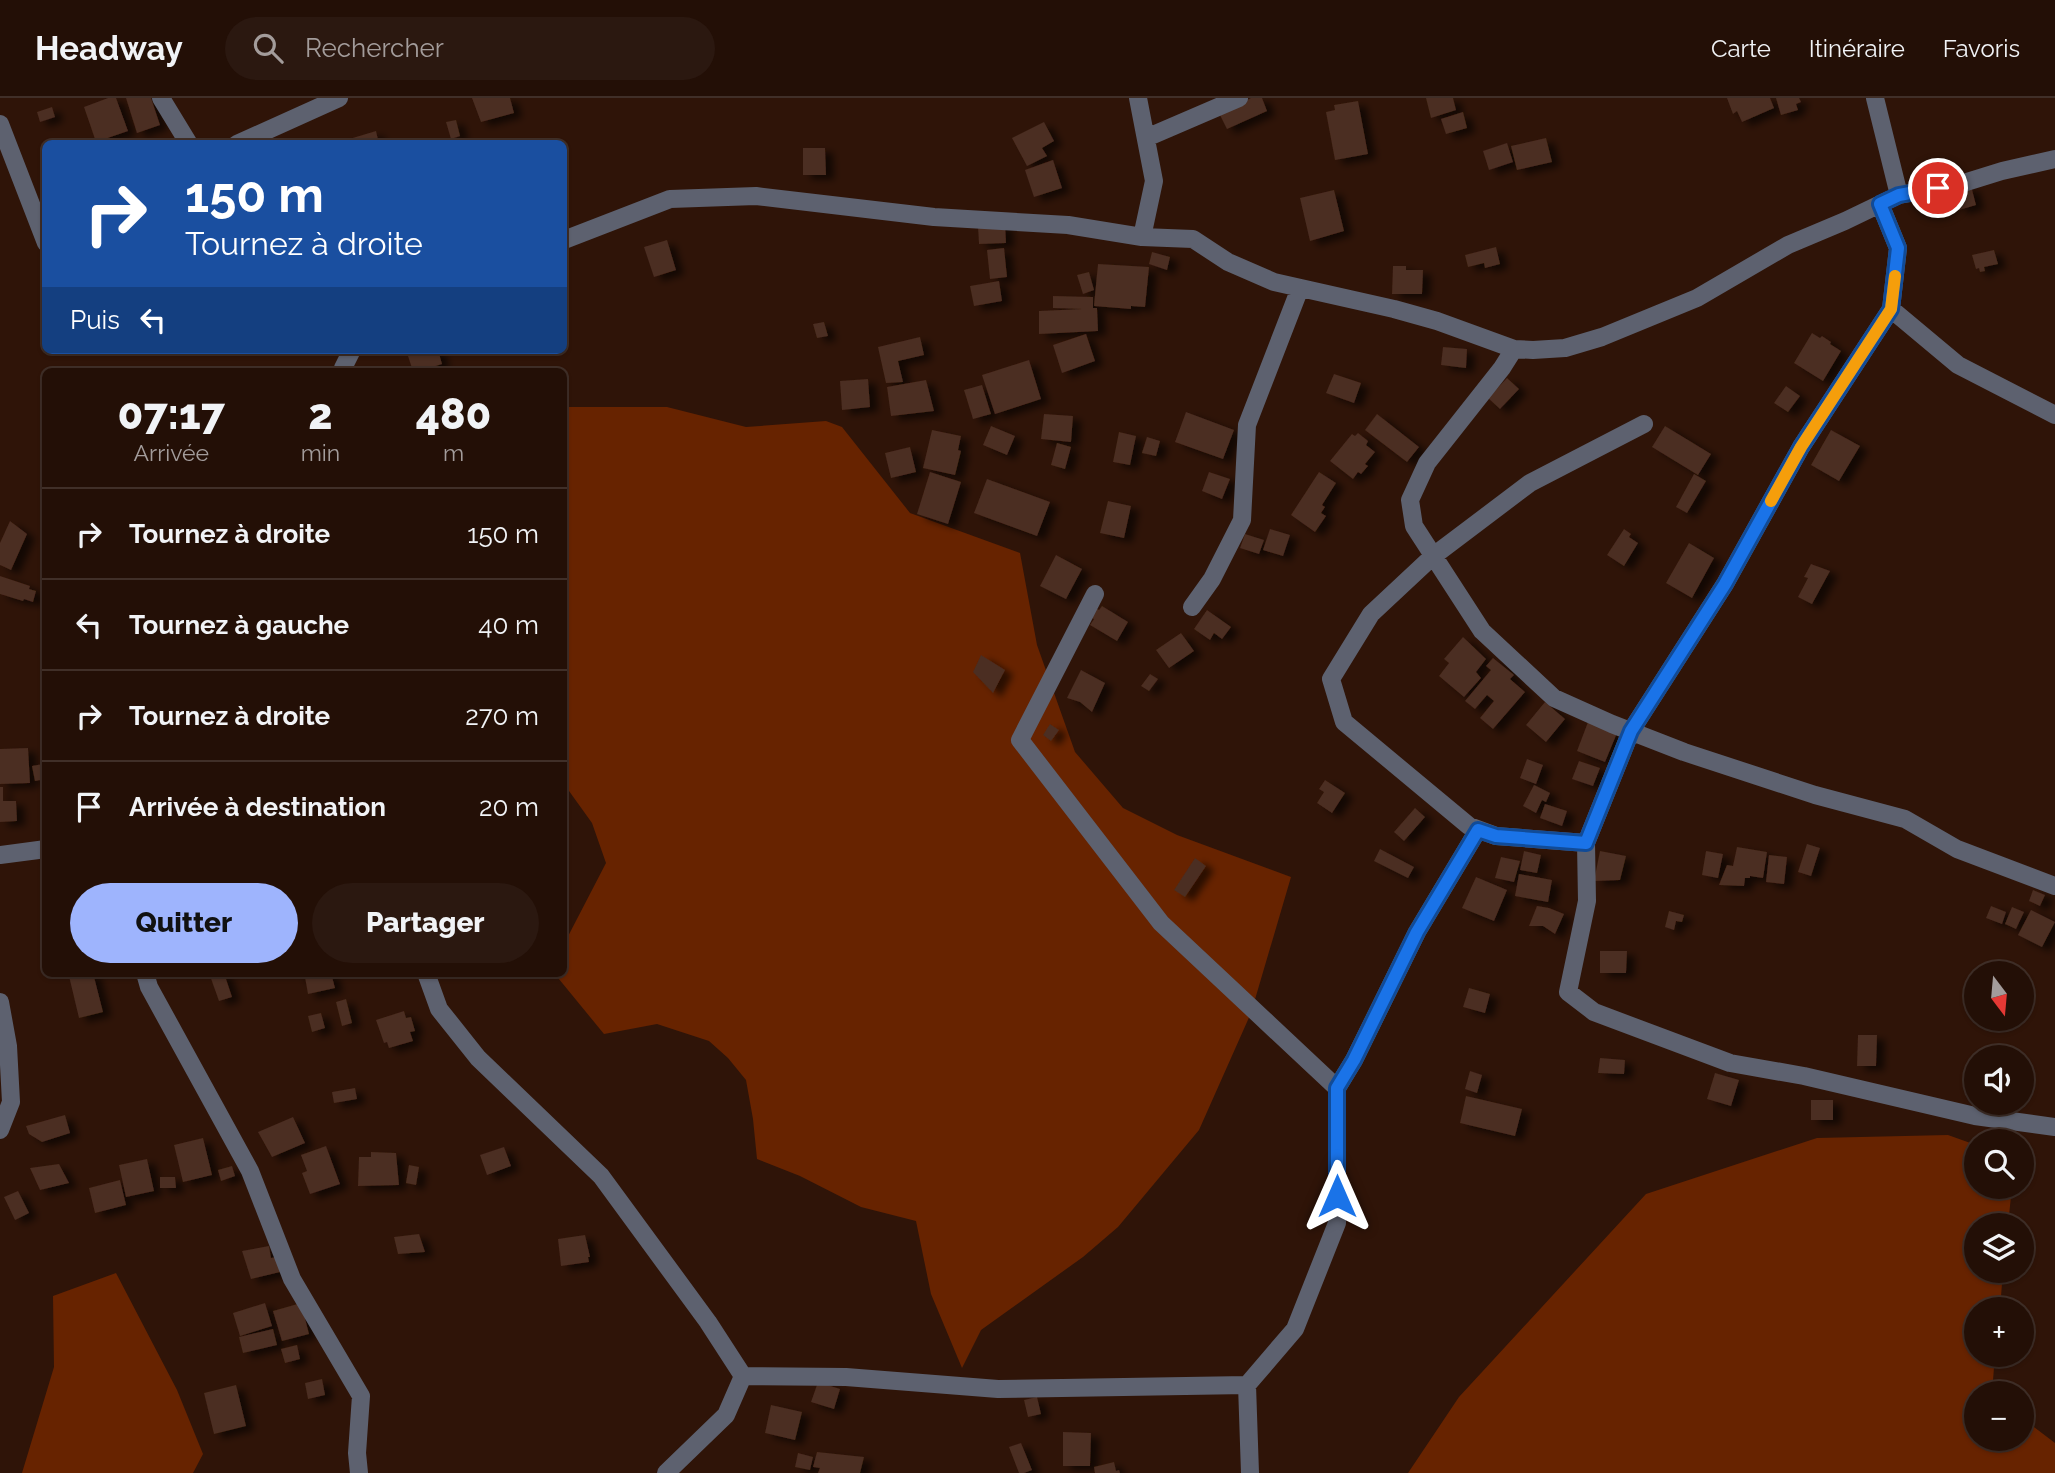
<!DOCTYPE html>
<html lang="fr">
<meta charset="utf-8">
<style>
:root{--surface:#230f06;--page:#2b1810;--text:#f1f3f6;--muted:#a39c9b;--line:#402f28;--accent:#9eb4fd}
body{margin:0;font-family:Raleway,sans-serif;background:var(--page);color:var(--text);height:100vh;display:flex;flex-direction:column;font-size:26px;white-space:nowrap}
*{box-sizing:border-box;margin:0}
p{font-size:23px;color:var(--muted)}
.icon{flex:none;width:38px;height:38px;fill:none;stroke:currentColor;stroke-width:2;stroke-linecap:round;stroke-linejoin:round}
.map{position:relative;flex:1;overflow:hidden}
.drawer{position:absolute;left:42px;top:270px;width:525px;height:609px;display:flex;flex-direction:column;background:var(--surface);border-radius:10px;box-shadow:0 2px 5px #0004,0 0 0 2px var(--line)}
.drawer>*{flex:none}
.banner{position:absolute;left:42px;top:42px;width:525px;height:214px;border-radius:10px;box-shadow:0 2px 5px #0004,0 0 0 2px var(--line);background:#1a4fa0;color:#fff;overflow:hidden}
.needle{width:46px;rotate:164deg}
.controls{position:absolute;left:1964px;top:863px;display:grid;gap:14px}
.controls a{display:grid;place-items:center;width:70px;height:70px;border-radius:50%;background:var(--surface);box-shadow:0 2px 5px #0004,0 0 0 2px var(--line);font-size:35px}
.pin{position:absolute;display:grid;place-items:center;width:60px;height:60px;color:#fff;margin:-30px;border:4px solid #fff;border-radius:50%;box-shadow:0 2px 7px #0007}
.me{position:absolute;width:77px;margin:-38px;rotate:0deg;stroke-linejoin:round;filter:drop-shadow(0 0 5px #0008)}
.turn{display:flex;align-items:center;gap:24px;height:147px;padding:0 28px;font-size:32px}
.turn .icon{width:91px;height:91px;stroke-width:2.5}
.turn b{display:block;font-size:49px;line-height:60px}
.then{display:flex;align-items:center;height:66px;padding:0 28px;background:#0003;gap:14px;font-size:26px}
.eta{display:flex;justify-content:space-evenly;align-items:center;height:119px;text-align:center}
.eta b{font-size:42px;font-weight:800;line-height:49px}
.button{display:flex;gap:14px;margin-top:auto;padding:14px 28px}
.button a{flex:1;height:80px;border-radius:42px;background:var(--accent);color:#111;font-size:28px;font-weight:800;line-height:80px;text-align:center}
.button a+a{background:var(--page);color:var(--text)}
ul{padding:0;list-style:none}
li{display:flex;align-items:center;gap:21px;height:91px;padding:0 28px;border-top:2px solid var(--line)}
li div{flex:1}
li b{display:block;font-size:26px}
li em{font-style:normal}
header{display:flex;align-items:center;gap:42px;box-sizing:border-box;height:98px;padding:0 35px;background:var(--surface);border-bottom:2px solid var(--line)}
header strong{font-size:33px}
nav{display:flex;gap:38px;margin-inline-start:auto;font-size:24px}
.search{width:490px;height:63px;background:var(--page);display:flex;align-items:center;gap:18px;box-sizing:border-box;padding:0 24px;border-radius:38px;color:var(--muted);font-size:26px}
.map>svg:first-child{display:block}
</style>
<header>
<strong>Headway</strong>
<div class="search"><svg class="icon" aria-label="search" viewBox="0 0 24 24"><circle cx="10" cy="10" r="6"/><path d="M15 15l6 6"/></svg>Rechercher</div>
<nav><a>Carte</a><a>Itinéraire</a><a>Favoris</a></nav>
</header>
<div class="map">
<svg width="2055" height="1375" viewBox="0 0 2055 1375">
<defs>
<filter id="shadow"><feDropShadow dx="8" dy="4.5" stdDeviation="3.5" flood-color="#0009"/></filter>
</defs>
<rect width="100%" height="100%" fill="#2f1408"/>
<path fill="#672300" d="M564 309H667L746 329 826 323 842 329 910 415 1020 455 1037 547 1075 654 1123 710 1177 737 1291 779 1251 915 1199 1032 1118 1129 1083 1159 981 1232 962 1270 931 1196 916 1123 861 1109 800 1078 757 1061 753 1021 746 982 728 960 709 943 657 926 604 936 554 875H564V846L606 765 592 725 564 686Z
M1948 1037 1976 1047V1088L2012 1089 2008 1127H1976V1172L2003 1173 2000 1211H1976V1256L1995 1257 1992 1295H1976V1340H2021V1319L2055 1345V1375H1408L1459 1299 1646 1096 1817 1040Z
M116 1175 177 1292 203 1356 193 1375H22L54 1269 53 1198Z"/>
<path fill="#4b2d20" filter="url(#shadow)" d="M108 0H116L128 33 96 44 84 9Z
M126 0H151L160 27 137 35Z
M472 0H510L514 15 481 24Z
M1251 0H1262L1267 13 1227 31 1219 15Z
M1426 0H1453L1456 12 1431 20Z
M1727 0H1770L1774 10 1742 24 1737 13 1733 16Z
M1776 0H1799L1801 4 1796 6 1798 12 1781 17Z
M1358 3 1368 56 1335 62 1326 14 1335 12 1334 7Z
M52 9 55 19 40 24 37 14Z
M1463 14 1467 30 1446 36 1441 21Z
M456 22 460 38 451 41 446 24Z
M1044 24 1054 43 1042 50 1047 58 1027 68 1012 40Z
M376 33 379 46H337L336 45Z
M1546 40 1552 64 1517 72 1511 48Z
M1507 45 1513 64 1489 72 1483 53Z
M803 50H825L826 77H803Z
M1053 62 1062 90 1034 99 1025 72Z
M1971 88 1976 107 1959 112 1954 93Z
M1334 92 1344 133 1310 143 1300 100Z
M1005 126 1006 145 979 146 978 128Z
M667 142 676 172 654 179 644 149Z
M1496 149 1500 166 1485 170 1484 165 1468 169 1465 157Z
M1004 150 1007 179 990 181 987 152Z
M1994 152 1998 166 1984 169 1985 173 1980 174 1979 170 1976 171 1972 157Z
M1152 154 1170 159 1167 172 1149 166Z
M1098 166 1149 169 1145 209 1131 208V211L1094 208Z
M1393 168H1406V172H1423L1422 196H1392Z
M1089 174 1094 192 1083 196 1077 177Z
M999 183 1002 203 974 208 970 188Z
M1053 198 1093 199V210H1097L1098 233 1039 236V213L1082 211 1053 210Z
M824 224 828 238 817 240 813 226Z
M1812 235 1820 240 1822 238 1831 244 1830 246 1841 253 1823 283 1794 265Z
M1086 236 1095 263 1062 275 1053 247Z
M920 239 924 257 898 263 903 284 886 285 878 249Z
M1443 249 1467 251 1466 270 1441 267Z
M406 252H438L442 266 420 273H413Z
M1029 262 1041 301 995 316 982 277Z
M1334 276 1361 285 1354 305 1326 295Z
M1507 280 1519 291 1500 311 1488 300Z
M868 281 870 309 842 312 840 283Z
M926 282 934 313 891 318 887 289Z
M982 287 991 316 973 321 964 292Z
M1786 288 1800 298 1788 314 1774 305Z
M1186 314 1234 332 1223 361 1175 344Z
M1044 316 1073 318 1071 344 1041 341Z
M1377 316 1419 349 1407 364 1365 332Z
M991 328 1015 338 1007 357 983 347Z
M1665 328 1711 356 1698 377 1652 349Z
M932 332 961 338 958 352 961 353 955 377 923 370Z
M1831 332 1860 348 1839 383 1811 367Z
M1119 334 1136 338 1130 367 1113 364Z
M1358 335 1368 343 1366 347 1375 354 1365 366 1368 368 1361 376 1358 374 1353 381 1330 363 1352 336 1355 338Z
M1147 339 1160 343 1156 358 1142 355Z
M1057 345 1071 349 1065 371 1051 367Z
M910 349 916 374 891 380 885 355Z
M930 374 961 384 948 426 917 416Z
M1209 374 1230 381 1222 401 1202 393Z
M1319 374 1336 385 1322 407 1325 409 1321 415 1326 418 1315 434 1291 417Z
M1694 376 1706 383 1687 415 1676 409Z
M987 381 1050 404 1037 438 974 415Z
M1108 403 1131 408 1124 440 1100 435Z
M10 423 27 436 11 472 0 467V445Z
M1270 431 1290 437 1283 458 1263 452Z
M1624 431 1631 436 1629 439 1638 445 1624 468 1607 457Z
M1245 436 1264 442 1259 456 1240 450Z
M1689 445 1714 460 1692 500 1666 485Z
M1056 457 1082 471 1066 501 1040 488Z
M1811 466 1830 473 1812 506 1798 499 1808 480 1804 479Z
M0 478 30 488 29 491 36 493 33 504 24 501 23 503 0 496Z
M1102 508 1128 524 1117 543 1090 527 1094 521 1090 519 1096 510 1099 512Z
M1207 512 1231 529 1222 541 1214 535 1210 542 1194 531Z
M1181 535 1194 553 1169 570 1156 552Z
M1463 539 1486 561 1476 574 1481 580 1464 599 1439 578 1449 565 1444 561Z
M981 557 1005 572 993 595 973 574Z
M1493 560 1514 577 1510 581 1525 594 1493 631 1480 620 1494 603 1487 597 1475 611 1465 603 1491 572 1486 568Z
M1081 572 1105 585 1092 614 1080 604 1067 600Z
M1150 576 1158 581 1149 593 1141 588Z
M1545 604 1565 621 1546 644 1526 627Z
M1588 624 1617 635 1605 664 1577 653Z
M1050 626 1059 632 1051 643 1043 637Z
M28 650 30 685 0 686V651Z
M1527 661 1543 667 1536 686 1520 680Z
M1579 663 1600 670 1593 688 1572 681Z
M43 666 46 681 35 683 32 668Z
M1325 682 1345 695 1332 715 1317 705 1324 694 1319 691Z
M1534 687 1550 695 1546 704 1542 702 1536 715 1523 708Z
M0 689H3V703H16L17 723 0 724Z
M1545 706 1567 713 1562 728 1540 720Z
M1415 710 1425 719 1404 743 1394 734Z
M1807 746 1820 750 1811 778 1798 774Z
M1737 749 1767 754 1763 780 1750 778V780H1745L1744 788 1719 787 1727 767 1733 768Z
M1380 751 1414 769 1408 780 1374 763Z
M1524 753 1541 757 1537 775 1520 772Z
M1600 753 1626 758 1620 782 1594 783Z
M1706 753 1723 756 1718 780 1702 777Z
M1769 757 1787 759 1784 786 1766 784Z
M1501 759 1520 763 1514 784 1495 780Z
M1195 760 1206 768 1185 799 1174 792Z
M1519 776 1552 782 1548 804 1515 798Z
M1476 779 1507 792 1494 823 1462 810Z
M2033 792 2045 797 2040 808 2029 803Z
M1537 808 1549 810 1564 816 1555 836 1543 828H1529Z
M1991 808 2006 814 2002 826 1986 820Z
M2012 809 2024 814 2016 831 2005 826Z
M2031 812 2055 824 2042 849 2018 837Z
M1669 813 1684 817 1682 824 1676 823 1674 832 1665 829Z
M1600 853H1627L1626 875H1600Z
M80 875H93L103 914 79 920 69 878Z
M209 875H224L232 899 219 903Z
M297 875H331L335 890 308 896 305 879 298 880Z
M1469 890 1490 896 1485 915 1463 909Z
M346 901 352 925 342 928 336 904Z
M404 913 406 920 411 919 415 933 410 934 413 943 389 950 387 944 384 945 376 922Z
M321 915 325 930 312 934 308 918Z
M1858 937H1877L1876 968H1857Z
M1600 960 1625 962 1624 976 1598 975Z
M1470 973 1482 977 1477 995 1465 991Z
M1715 975 1739 982 1731 1008 1707 1001Z
M355 990 357 1001 334 1005 332 994Z
M1466 998 1522 1011 1515 1038 1460 1025Z
M1811 1002H1833V1022H1811Z
M65 1017 70 1035 42 1044 29 1036 26 1028Z
M293 1019 305 1045 272 1059 258 1034Z
M203 1040 212 1077 183 1084 174 1047Z
M326 1048 340 1086 310 1096 302 1075 307 1073 301 1057Z
M504 1049 511 1068 487 1077 480 1057Z
M371 1054 396 1055 399 1087 358 1088 359 1059H371Z
M147 1061 154 1093 126 1099 119 1067Z
M59 1066 69 1085 40 1092 30 1070Z
M409 1067 419 1069 416 1087 406 1085Z
M232 1068 235 1078 221 1083 218 1072Z
M160 1079H175L176 1090H160Z
M120 1082 126 1107 95 1115 89 1090Z
M18 1093 29 1115 15 1122 4 1099Z
M419 1136 425 1154 398 1156 394 1139Z
M585 1137 590 1159H588L589 1164 561 1168 558 1141Z
M269 1148 271 1160 276 1159 280 1174 251 1181 242 1153Z
M265 1205 272 1228 240 1238 233 1215Z
M301 1205 309 1236 282 1243 273 1213Z
M273 1231 277 1247 243 1255 239 1239Z
M297 1247 300 1261 285 1265 281 1251Z
M322 1281 325 1297 308 1301 305 1285Z
M818 1284 840 1291 834 1311 811 1304Z
M236 1287 246 1328 214 1336 204 1295Z
M1037 1299 1041 1316 1028 1319 1024 1302Z
M771 1307 802 1314 795 1342 765 1335Z
M1063 1334 1091 1335 1090 1368H1063Z
M1021 1345 1032 1372 1024 1375H1019L1009 1349Z
M817 1354 864 1359 860 1375H818L820 1370 813 1369Z
M798 1355 813 1359 810 1372 795 1369Z
M1114 1364 1116 1373 1119 1372 1120 1375H1095L1094 1369Z"/>
<g fill="none" stroke-linecap="round" stroke-linejoin="round">
<path stroke="#5d616f" stroke-width="18" d="M161 0 189 46
M1138 0 1154 83 1142 139
M1875 0 1899 97
M0 26 46 145
M1146 40 1239 0
M237 46 339 0
M1880 106 1898 150 1891 211 1801 349 1725 486 1631 633 1586 745 1587 803 1568 894 1594 914 1730 965 1804 978 1975 1018 2055 1029
M564 142 670 101 756 98 934 119 1068 127 1142 139 1193 141 1228 164 1274 184 1394 211 1437 223 1514 251 1533 252 1565 250 1602 239 1697 200 1788 147 1845 123 1899 97 1957 87 2002 73 2055 61
M1891 211 1958 267 2055 317
M1514 251 1502 270 1427 365 1410 402 1414 428 1482 533 1554 600 1612 626 1684 654 1815 697 1905 721 1957 751 2055 788
M344 273 343 270 352 252
M1095 496 1020 642 1161 825 1337 990
M1192 509 1212 481 1242 422 1247 327 1300 190
M1586 745 1496 738 1469 728 1344 624 1331 581 1371 516 1432 459 1530 385 1644 326
M0 757 46 751
M145 875 149 889 250 1073 292 1181 361 1298 357 1355 359 1375
M426 875 439 911 478 960 601 1078 708 1224 743 1278 726 1317 666 1375
M0 904 8 948 11 1004 0 1032
M743 1278 846 1279 998 1291 1247 1287
M1250 1375 1247 1287 1295 1231 1337 1125V990L1354 962 1417 834 1478 732"/>
</g>
<g fill="none" stroke-linecap="round" stroke-linejoin="round">
<g stroke="#114b97" stroke-width="18">
<path id="route" d="M1337 1098V990L1354 962 1417 834 1478 732 1496 738 1586 745 1631 633 1725 486 1801 349 1891 211 1898 150 1880 106 1899 97 1938 90"/>
</g>
<use href="#route" stroke="#1a73e8" stroke-width="12"/>
<path stroke="#f59e0b" stroke-width="12" d="M1771 403 1801 349 1891 211 1895 178"/>
</g>
</svg>
<div class="controls">
<a><svg class="needle" viewBox="-14 -14 28 28"><path d="M0-13l5 13h-10z" fill="#e53935"/><path d="M0 13l5-13h-10z" fill="#a39c9b"/></svg></a>
<a><svg class="icon" aria-label="sound" viewBox="0 0 24 24"><path d="M4 9h4l5-4v14l-5-4H4zM17 9q2 3 0 6"/></svg></a>
<a><svg class="icon" aria-label="search" viewBox="0 0 24 24"><circle cx="10" cy="10" r="6"/><path d="M15 15l6 6"/></svg></a>
<a><svg class="icon" aria-label="layers" viewBox="0 0 24 24"><path d="M12 4l9 5-9 5-9-5zM3 14l9 5 9-5"/></svg></a>
<a>+</a>
<a>−</a>
</div>
<div class="pin" style="left:1938px;top:90px;background:#d93025"><svg class="icon" aria-label="arrive" viewBox="0 0 24 24"><path d="M6 21V4h12l-3 4 3 4H6"/></svg></div>
<svg class="me" style="left:1337px;top:1098px" viewBox="-20 -20 40 40"><path d="M0-17L14 15 0 8-14 15z" fill="#1a73e8" stroke="#fff" stroke-width="4"/></svg>
<div class="banner">
<div class="turn"><svg class="icon" aria-label="right" viewBox="0 0 24 24"><path d="M7 20v-9h11M14 6l5 5-5 5"/></svg><div><b>150 m</b>Tournez à droite</div></div>
<div class="then">Puis<svg class="icon" aria-label="left" viewBox="0 0 24 24"><path d="M17 20v-9H6M10 6l-5 5 5 5"/></svg></div>
</div>
<section class="drawer">
<div class="eta">
<div><b>07:17</b><p>Arrivée</p></div>
<div><b>2</b><p>min</p></div>
<div><b>480</b><p>m</p></div>
</div>
<ul>
<li><svg class="icon" aria-label="right" viewBox="0 0 24 24"><path d="M7 20v-9h11M14 6l5 5-5 5"/></svg><div><b>Tournez à droite</b></div><em>150 m</em></li>
<li><svg class="icon" aria-label="left" viewBox="0 0 24 24"><path d="M17 20v-9H6M10 6l-5 5 5 5"/></svg><div><b>Tournez à gauche</b></div><em>40 m</em></li>
<li><svg class="icon" aria-label="right" viewBox="0 0 24 24"><path d="M7 20v-9h11M14 6l5 5-5 5"/></svg><div><b>Tournez à droite</b></div><em>270 m</em></li>
<li><svg class="icon" aria-label="arrive" viewBox="0 0 24 24"><path d="M6 21V4h12l-3 4 3 4H6"/></svg><div><b>Arrivée à destination</b></div><em>20 m</em></li>
</ul>
<div class="button"><a>Quitter</a><a>Partager</a></div>
</section>
</div>
